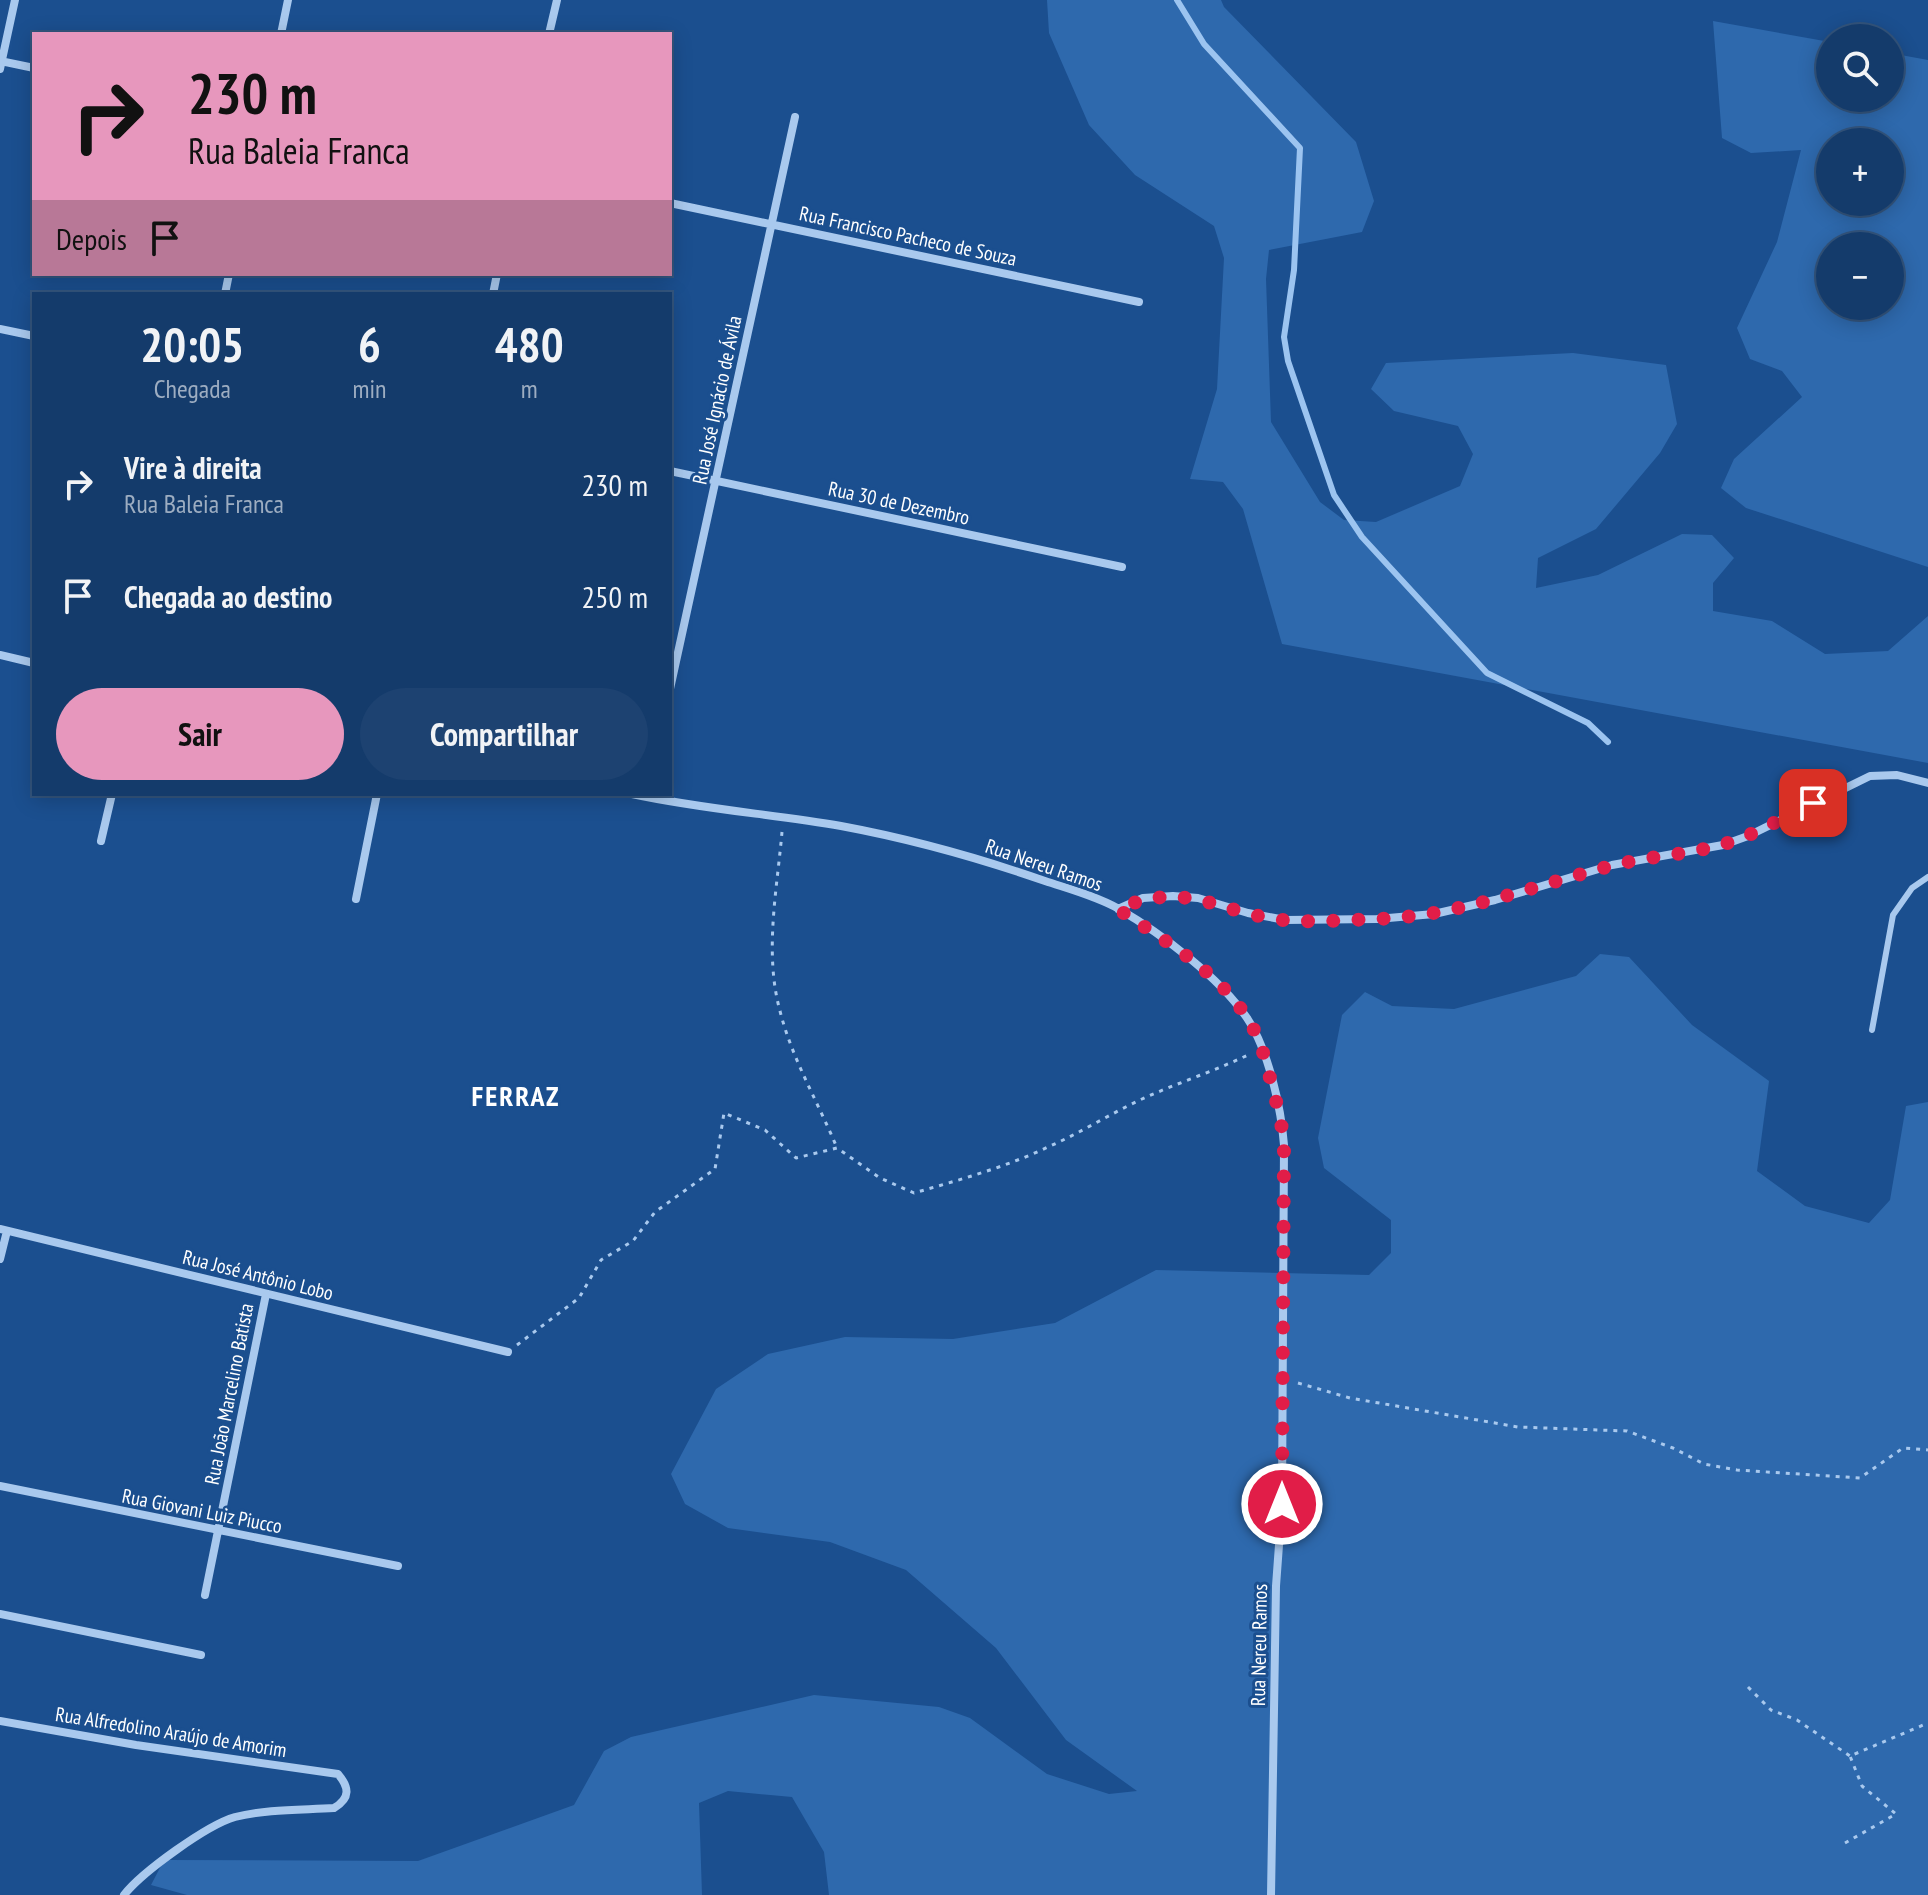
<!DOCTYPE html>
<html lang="pt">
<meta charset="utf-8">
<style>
:root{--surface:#143b6b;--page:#1d4271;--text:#f1f3f6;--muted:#9dadc1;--line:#33557e;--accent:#e797bd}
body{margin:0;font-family:"PT Sans Narrow",sans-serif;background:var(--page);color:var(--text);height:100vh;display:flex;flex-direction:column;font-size:30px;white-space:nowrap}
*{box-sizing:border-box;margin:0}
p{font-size:26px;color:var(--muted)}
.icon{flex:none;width:44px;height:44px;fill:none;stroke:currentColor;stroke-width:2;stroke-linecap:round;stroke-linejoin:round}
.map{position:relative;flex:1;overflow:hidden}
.details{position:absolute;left:32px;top:292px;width:640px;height:504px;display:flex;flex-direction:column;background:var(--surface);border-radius:0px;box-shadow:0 4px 20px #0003,0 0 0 2px var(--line)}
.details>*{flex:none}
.hud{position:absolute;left:32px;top:32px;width:640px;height:244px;border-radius:0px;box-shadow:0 4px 20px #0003,0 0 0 2px var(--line);background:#e797bd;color:#111;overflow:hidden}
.buttons{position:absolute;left:1816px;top:24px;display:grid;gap:16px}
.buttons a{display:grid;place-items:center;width:88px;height:88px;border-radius:50%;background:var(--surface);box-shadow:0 4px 20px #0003,0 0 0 2px var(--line);font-size:40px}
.pin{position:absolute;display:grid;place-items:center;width:68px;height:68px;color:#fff;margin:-34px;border-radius:16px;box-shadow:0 4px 12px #0006}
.me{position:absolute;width:88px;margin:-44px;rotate:0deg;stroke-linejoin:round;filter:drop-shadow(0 0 6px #0008)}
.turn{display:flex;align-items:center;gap:28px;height:168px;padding:0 24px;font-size:36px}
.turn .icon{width:104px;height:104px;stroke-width:2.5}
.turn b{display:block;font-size:56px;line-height:68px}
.then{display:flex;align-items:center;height:76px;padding:0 24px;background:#0003;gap:16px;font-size:30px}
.eta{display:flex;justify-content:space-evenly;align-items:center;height:136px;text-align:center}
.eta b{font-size:48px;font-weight:600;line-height:56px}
.primary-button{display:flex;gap:16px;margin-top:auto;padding:16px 24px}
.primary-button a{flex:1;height:92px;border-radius:48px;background:var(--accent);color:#111;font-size:32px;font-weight:600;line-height:92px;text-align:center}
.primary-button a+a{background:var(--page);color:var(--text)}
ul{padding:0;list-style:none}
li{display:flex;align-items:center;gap:24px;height:112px;padding:0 24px}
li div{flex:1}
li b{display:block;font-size:30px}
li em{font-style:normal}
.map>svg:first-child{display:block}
</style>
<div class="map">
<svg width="1928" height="1895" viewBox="0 0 1928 1895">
<rect width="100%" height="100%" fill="#1b4f8f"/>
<path fill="#2e69ad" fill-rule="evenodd" d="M1047 0H1221L1224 7 1356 142 1374 201 1362 232 1269 250 1266 279 1271 422 1320 502 1344 520 1376 522 1460 486 1473 454 1458 426 1394 411 1371 389 1386 363 1573 353 1666 365 1677 424 1660 453 1596 529 1538 558 1536 588 1598 575 1682 534 1712 535 1734 558 1713 583V611L1772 621 1825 654 1888 651 1928 616V763L1282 644 1243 509 1223 482 1190 479 1217 389 1224 258 1214 226 1135 175 1089 125 1049 33Z
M1713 21 1830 42V98H1890V53L1928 60V567L1746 508 1721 488 1734 459 1802 397 1782 371 1750 359 1737 328 1777 242 1801 150 1751 153 1722 138ZM1830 142H1890V202H1830ZM1830 246H1890V306H1830Z
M1600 954 1629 957 1692 1025 1769 1081 1757 1171 1805 1206 1869 1223 1890 1200 1906 1106 1928 1102V1895H829L824 1852 792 1797 728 1791 699 1803 702 1895H187L151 1885 164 1860 418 1861 574 1805 604 1751 631 1737 814 1695 939 1707 970 1718 1047 1774 1109 1794 1137 1791 1066 1740 996 1648 906 1570 830 1542 728 1528 685 1504 671 1474 716 1389 768 1354 845 1337 953 1339 1055 1323 1156 1270 1369 1275 1391 1253V1220L1324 1168 1318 1138 1342 1015 1365 992 1392 1006 1454 1009 1576 976Z"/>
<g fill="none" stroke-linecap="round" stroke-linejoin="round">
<path stroke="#9cc4f0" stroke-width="6" d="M1177 0 1204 44 1300 148 1294 270 1284 337 1288 361 1334 495 1362 537 1487 673 1588 723 1608 742"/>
<path stroke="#a9c9ee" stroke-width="3" stroke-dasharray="4 6" stroke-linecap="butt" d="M782 832C777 890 764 953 780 1011 792 1059 818 1102 837 1148
M517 1345 579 1298 601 1260 633 1241 655 1212 715 1169 724 1113 765 1130 796 1158 837 1148 880 1178 914 1193C959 1180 1006 1167 1048 1147 1080 1133 1110 1114 1142 1099 1177 1083 1215 1071 1250 1054
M1298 1383 1350 1398 1518 1427 1627 1431 1673 1448 1704 1464 1737 1470 1860 1478 1903 1448 1928 1450
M1748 1687 1771 1710 1797 1720 1850 1756
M1845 1843 1896 1814 1862 1786 1850 1756 1928 1723"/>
<path stroke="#a9c9ee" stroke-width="6" d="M1872 1030 1893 915 1912 888 1928 877"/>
<path stroke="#a9c9ee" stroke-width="8" d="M281 34 288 0
M549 34 557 0
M0 61 34 68
M0 69 15 0
M670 203 1139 302
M225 294 229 274
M493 294 497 274
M0 329 34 336
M670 471 1122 567
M0 655 34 663
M670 689 795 117
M632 794C701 809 771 814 841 826 911 839 979 858 1045 881 1069 889 1096 896 1119 909 1162 934 1219 977 1247 1018 1268 1049 1281 1107 1284 1145L1282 1504 1276 1586 1271 1895
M101 841 112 794
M356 899 377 794
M1118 909 1143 898 1173 896 1198 898 1248 913 1285 920 1377 919 1434 914 1495 900 1612 865 1723 845 1748 836 1870 776 1897 775 1928 783
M0 1229 508 1352
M0 1259 7 1231
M0 1486 398 1566
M205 1595 266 1294
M0 1614 201 1655
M0 1721 136 1745 338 1774C349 1787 351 1798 334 1808 302 1810 266 1809 235 1817 207 1825 142 1872 124 1895"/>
</g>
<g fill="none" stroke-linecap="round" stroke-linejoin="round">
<path stroke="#e11d48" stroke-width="14" stroke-dasharray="0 25.2" d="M1282 1504 1284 1145C1282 1122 1276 1101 1270 1078 1265 1058 1260 1039 1249 1021 1219 971 1164 941 1118 909 1186 879 1218 913 1283 920 1312 923 1345 920 1374 919 1457 917 1532 886 1611 866 1648 856 1688 855 1724 844 1755 835 1784 817 1813 803"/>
</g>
<g text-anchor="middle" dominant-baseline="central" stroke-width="6" stroke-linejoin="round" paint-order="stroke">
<g font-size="20" fill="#fff" stroke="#1b4f8f">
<text transform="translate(908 236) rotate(12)">Rua Francisco Pacheco de Souza</text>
<text transform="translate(717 400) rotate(-78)">Rua José Ignácio de Ávila</text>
<text transform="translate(899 503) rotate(12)">Rua 30 de Dezembro</text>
<text transform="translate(1044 865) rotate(19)">Rua Nereu Ramos</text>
<text transform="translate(258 1275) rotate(14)">Rua José Antônio Lobo</text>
<text transform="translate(229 1394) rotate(-79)">Rua João Marcelino Batista</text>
<text transform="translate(202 1511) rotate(11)">Rua Giovani Luiz Piucco</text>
<text transform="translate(1259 1645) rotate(-89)">Rua Nereu Ramos</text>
<text transform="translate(171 1732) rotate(9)">Rua Alfredolino Araújo de Amorim</text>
</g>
<g font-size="28" font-weight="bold" letter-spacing="2" fill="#fff" stroke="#1b4f8f">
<text x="516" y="1095">FERRAZ</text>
</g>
</g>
</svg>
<div class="buttons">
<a><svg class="icon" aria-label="search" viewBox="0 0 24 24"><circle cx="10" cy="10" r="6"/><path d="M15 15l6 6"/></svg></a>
<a>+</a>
<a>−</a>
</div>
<div class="pin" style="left:1813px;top:803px;background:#d93025"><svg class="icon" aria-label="arrive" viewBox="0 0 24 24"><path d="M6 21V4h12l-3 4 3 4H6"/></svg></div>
<svg class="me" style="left:1282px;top:1504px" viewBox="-20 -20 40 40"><circle r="17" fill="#e11d48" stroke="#fff" stroke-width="3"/><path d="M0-11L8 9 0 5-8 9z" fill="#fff"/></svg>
<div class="hud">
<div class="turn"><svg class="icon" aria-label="right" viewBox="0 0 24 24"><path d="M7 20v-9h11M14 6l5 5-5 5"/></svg><div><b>230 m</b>Rua Baleia Franca</div></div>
<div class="then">Depois<svg class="icon" aria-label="arrive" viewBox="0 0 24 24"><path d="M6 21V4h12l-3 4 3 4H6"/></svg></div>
</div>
<section class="details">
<div class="eta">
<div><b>20:05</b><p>Chegada</p></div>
<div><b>6</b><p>min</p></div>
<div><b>480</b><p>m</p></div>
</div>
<ul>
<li><svg class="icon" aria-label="right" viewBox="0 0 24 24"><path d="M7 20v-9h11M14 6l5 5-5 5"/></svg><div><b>Vire à direita</b><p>Rua Baleia Franca</p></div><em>230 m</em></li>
<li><svg class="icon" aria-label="arrive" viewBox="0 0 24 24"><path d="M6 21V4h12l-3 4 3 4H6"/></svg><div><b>Chegada ao destino</b></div><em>250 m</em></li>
</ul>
<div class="primary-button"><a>Sair</a><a>Compartilhar</a></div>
</section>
</div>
